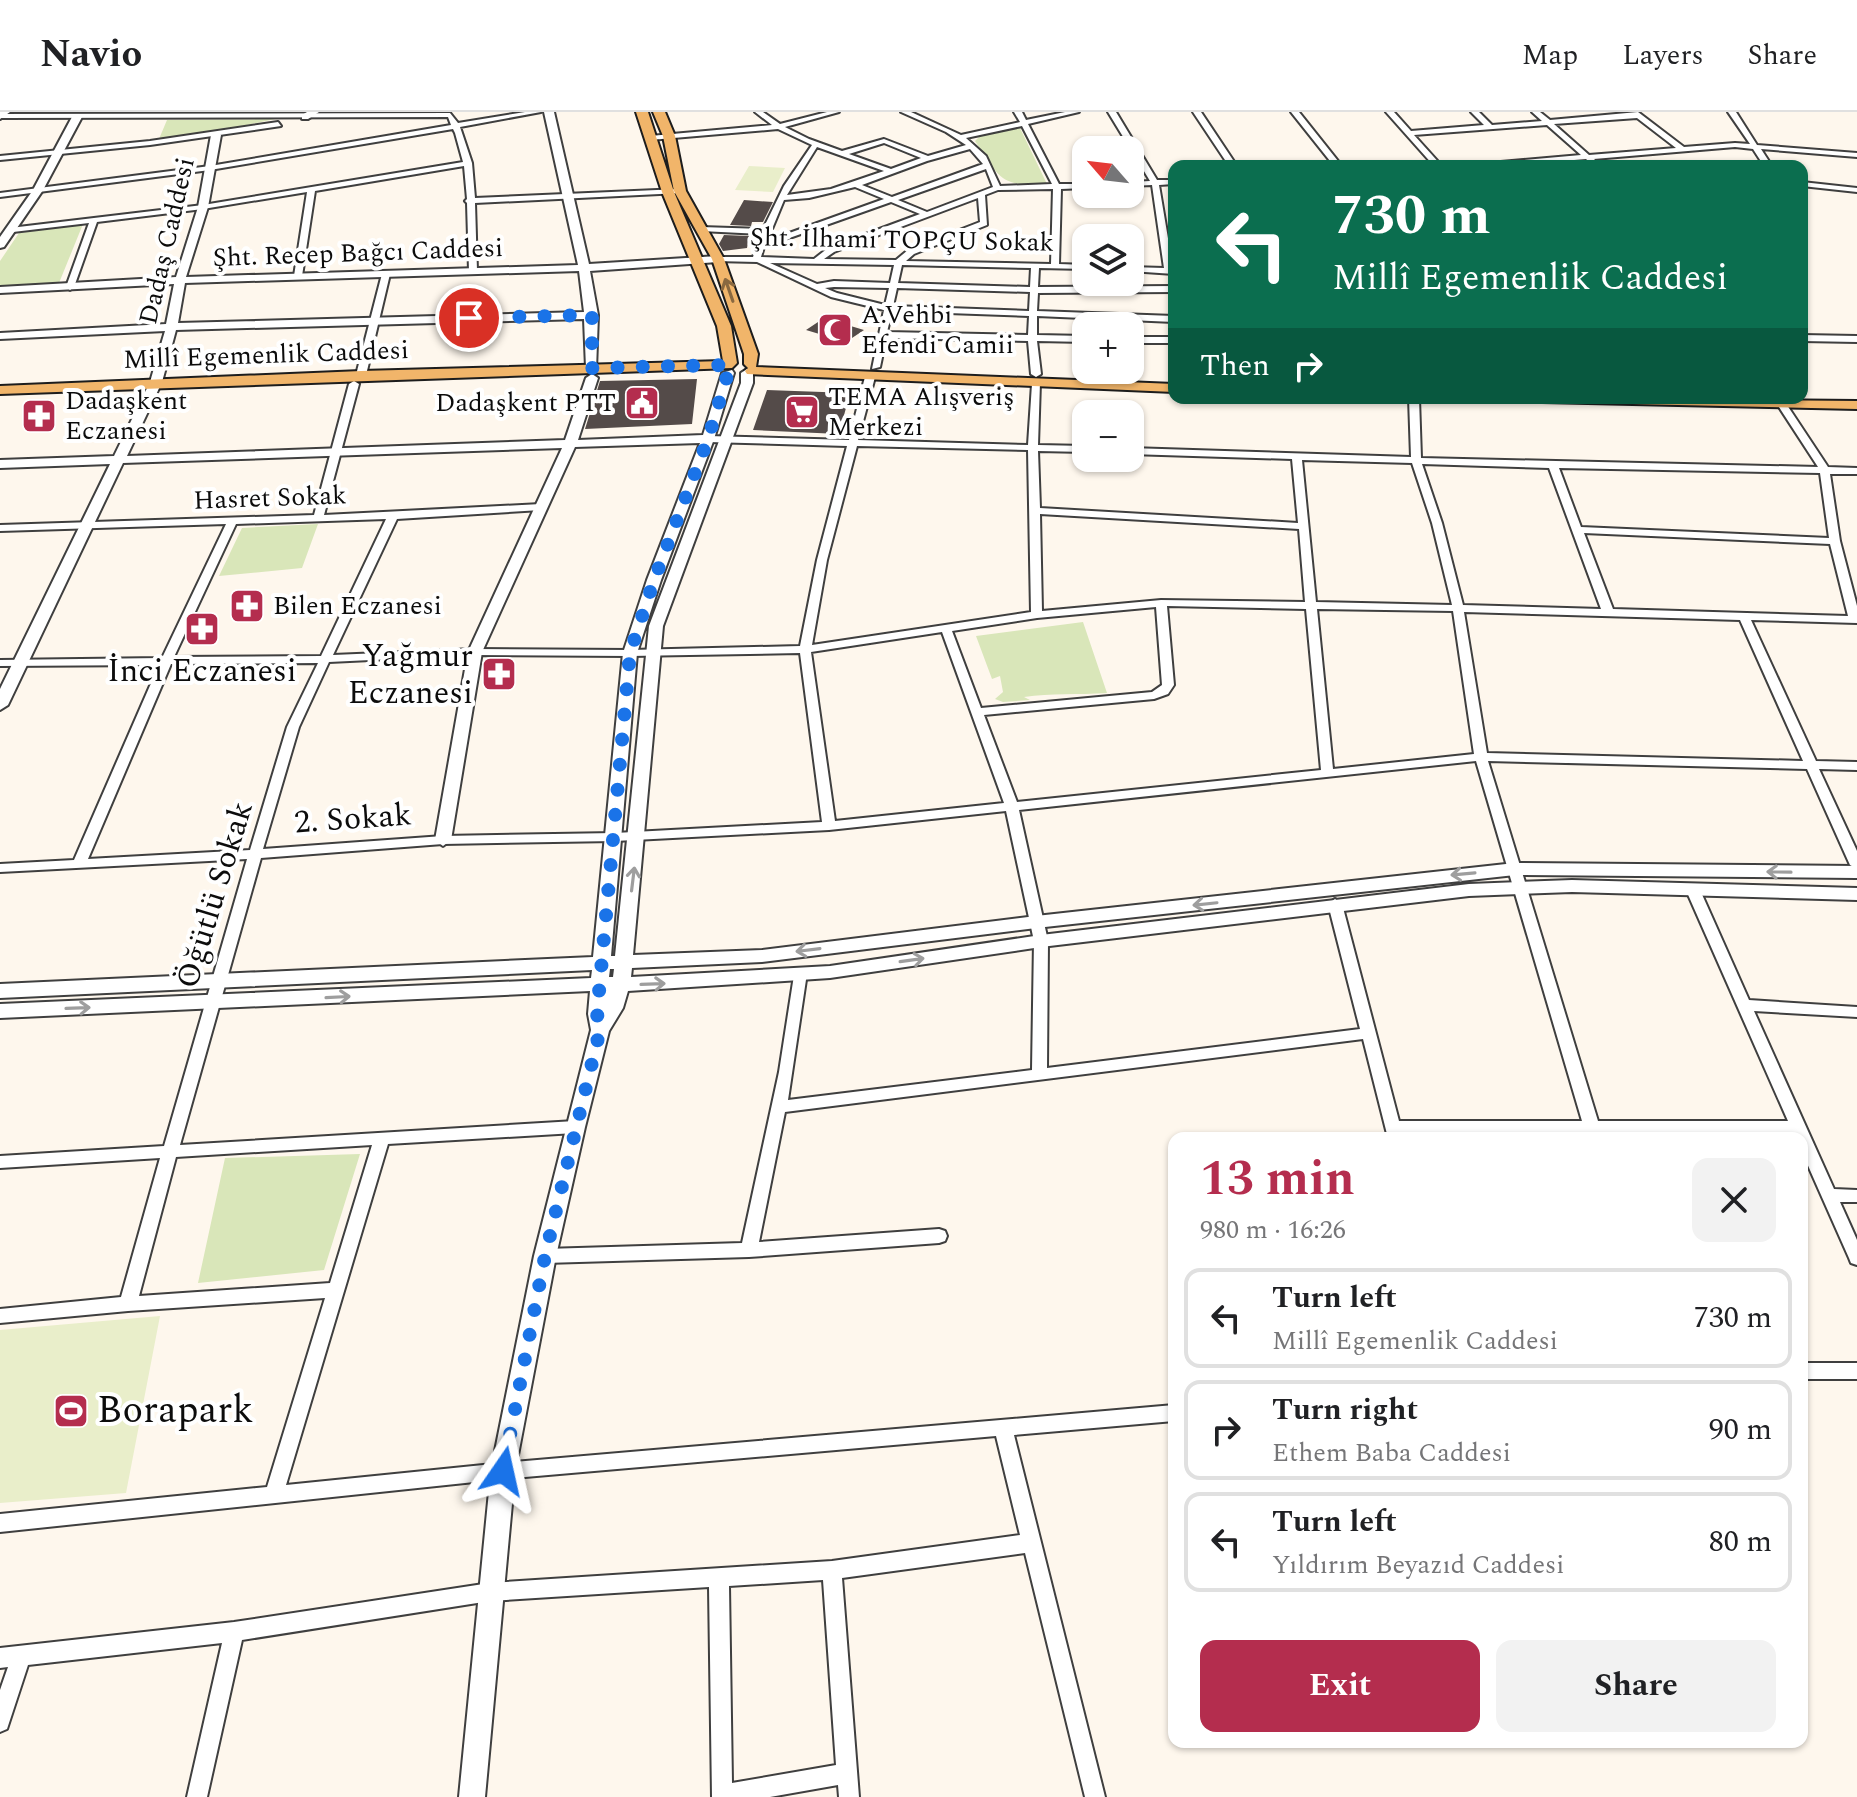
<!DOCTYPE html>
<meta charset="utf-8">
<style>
:root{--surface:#fff;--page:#f2f2f2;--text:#202124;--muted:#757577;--line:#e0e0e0;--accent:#b42d4e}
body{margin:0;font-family:Spectral,serif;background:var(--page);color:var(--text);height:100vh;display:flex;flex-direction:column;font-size:30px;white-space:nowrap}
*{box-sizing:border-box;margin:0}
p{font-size:26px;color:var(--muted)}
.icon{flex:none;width:44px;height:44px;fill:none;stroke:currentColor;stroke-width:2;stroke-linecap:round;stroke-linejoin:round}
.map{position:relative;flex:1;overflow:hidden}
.side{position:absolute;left:1168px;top:1020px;width:640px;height:616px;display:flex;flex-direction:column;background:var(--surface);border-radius:16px;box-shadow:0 2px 6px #0004}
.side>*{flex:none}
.guide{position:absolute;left:1168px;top:48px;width:640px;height:244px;border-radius:16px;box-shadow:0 2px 6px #0004;background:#0b6e4f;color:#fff;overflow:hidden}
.needle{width:52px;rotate:298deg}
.controls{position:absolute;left:1072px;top:24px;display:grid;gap:16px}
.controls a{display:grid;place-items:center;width:72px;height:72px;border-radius:16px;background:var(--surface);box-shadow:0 2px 6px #0004;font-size:40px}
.pin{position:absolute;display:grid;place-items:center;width:68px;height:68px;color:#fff;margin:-34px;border:4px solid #fff;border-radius:50%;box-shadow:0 2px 8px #0007}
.me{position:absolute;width:88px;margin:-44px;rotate:11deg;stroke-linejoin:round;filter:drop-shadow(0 0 6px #0008)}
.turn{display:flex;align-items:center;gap:28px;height:168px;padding:0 32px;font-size:36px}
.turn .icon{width:104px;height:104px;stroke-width:2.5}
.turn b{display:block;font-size:56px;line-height:68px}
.then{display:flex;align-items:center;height:76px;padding:0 32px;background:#0003;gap:16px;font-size:30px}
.round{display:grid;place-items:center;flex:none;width:84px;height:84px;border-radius:16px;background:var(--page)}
.head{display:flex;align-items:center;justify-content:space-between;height:136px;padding:0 32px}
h1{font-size:48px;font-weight:700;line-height:60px;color:var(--accent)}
.action{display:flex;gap:16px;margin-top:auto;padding:16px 32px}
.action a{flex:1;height:92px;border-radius:16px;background:var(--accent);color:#fff;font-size:32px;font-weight:700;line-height:92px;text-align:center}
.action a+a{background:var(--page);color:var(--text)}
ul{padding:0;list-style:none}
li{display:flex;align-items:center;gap:24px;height:100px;margin:0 16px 12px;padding:0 16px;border:4px solid var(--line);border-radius:16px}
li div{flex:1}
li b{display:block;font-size:30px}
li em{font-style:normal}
header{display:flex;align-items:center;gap:48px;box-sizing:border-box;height:112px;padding:0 40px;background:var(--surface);border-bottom:2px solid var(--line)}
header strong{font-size:38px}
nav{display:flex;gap:44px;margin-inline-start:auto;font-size:28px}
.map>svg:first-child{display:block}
</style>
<header>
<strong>Navio</strong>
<nav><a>Map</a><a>Layers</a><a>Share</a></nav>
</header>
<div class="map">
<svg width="1857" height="1685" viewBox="0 0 1857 1685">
<rect width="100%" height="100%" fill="#fef7ed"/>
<path fill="#d9e6b9" d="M275 7 209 21 159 27 167 8Z
M1019 14 1047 72C1000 76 999 65 975 29L980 24Z
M83 112 59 171 0 174V149L19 121Z
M318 412 302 456 219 464 242 416Z
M1083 510 1107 581C1078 583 1051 581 1024 585L1030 588 1003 590 995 587 1003 580 1000 564 992 567 976 524Z
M360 1042 324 1158 198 1171 225 1046Z"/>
<path fill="#e9eeca" d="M749 54 785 56 773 80 735 78Z
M160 1204 126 1381 0 1391V1218Z"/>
<path fill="#544b49" d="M744 88 773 90 763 110H752L751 114 730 113Z
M724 123 749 124 747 136 723 139 719 132Z
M824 206 864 218 846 230 806 218Z
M697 267 692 312 585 317 600 269Z
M767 278 850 281 839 322 753 318Z"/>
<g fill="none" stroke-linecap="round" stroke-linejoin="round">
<g stroke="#3f3f3f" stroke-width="4">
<path id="minor" d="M525 0H541L460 15 472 51 475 86 680 77 684 79 680 81 475 91 477 159 473 162 469 159 467 91 465 89 467 87 464 54 315 79 302 164 298 167 294 164 307 80 203 97 97 110 74 175 70 178 66 175 89 111 13 120 9 118 10 116 203 93 463 50 455 21 453 17 210 58 0 85V81L210 54 451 13 448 5 0 6V2L450 1 458 11Z
M755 0H763L780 12 827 0H839L785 15 809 27 842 39 884 27 928 44 966 33 946 20 901 0H911L961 23 1020 10 1014 0H1022L1026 8 1065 0H1079L1028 12 1059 72H1086V76L1061 77 1059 152 1086 153V157L1039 156 1038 175 1174 174V180L1038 181 1037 199 1174 204V210L1037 204V223L1086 224V230L1037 229 1041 262 1036 265 1031 262 1028 229 886 226 880 255 872 257 884 198 831 185 757 150 715 149V145H753L761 122 701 119 697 117 701 115 763 117 784 74 812 33 778 17 650 28 646 26 650 24 772 13ZM1022 14 1052 72 1000 74 986 44 966 26ZM884 31 921 46 891 57 849 42ZM817 35 884 59 831 77 787 83ZM970 37 983 52 892 85 862 73 927 49ZM986 57 993 75 927 100 898 88ZM855 75 884 87 767 129 784 88 809 86ZM1053 77 1051 152 906 149 914 142 987 113 985 83 998 78ZM978 86 980 110 908 138 896 148 824 147 834 140ZM891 90 920 102 828 136 814 147 761 145 764 135ZM770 151 894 153 890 171 834 169 817 172ZM902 153 1031 156 1030 175 898 171ZM834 175 889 176 885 193 837 181 825 176ZM897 176 1030 180 1029 199 893 194ZM892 199 1029 204 1028 223 887 220Z
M1108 0H1116L1157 68H1174V72L1159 73 1174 162 1130 159V155L1164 156 1152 73 1130 74V70L1150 69Z
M1193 0H1201L1237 54H1229Z
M1291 0H1299L1342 54H1334Z
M1386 0H1394L1411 19 1484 13 1471 0H1479L1492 13 1542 9 1532 0H1540L1550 8 1638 0 1684 35 1735 31 1750 32 1728 0H1736L1757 33 1857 41V45L1761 37 1772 54H1764L1753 37 1735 35 1594 47 1602 54H1594L1586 47 1505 54H1474L1478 52 1581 43 1547 13 1414 23 1442 54H1434ZM1637 6 1676 36 1589 43 1554 12Z
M278 10 281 14 150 33 0 48V44L150 29Z
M1802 70 1857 76V80L1802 74Z
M386 159 390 162 366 263 358 265 356 263 382 162Z
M1802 223 1857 224V230L1802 229Z
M1130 225H1174V231H1130Z
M870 262 875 265 858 328 1028 333 1032 272 1040 270 1038 333 1086 334V340L1038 339 1040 396 1298 411 1292 347 1130 342V336L1411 345 1409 286H1419L1421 346 1818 355 1777 292 1785 290 1828 355 1857 356V362H1830L1840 429 1857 494V511L1751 508 1816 649 1857 650V658L1819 657 1857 739V757L1850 753 1807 657 1488 649 1598 1009H1788L1686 778 1688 775 1693 773 1700 778 1749 888 1857 895V905L1754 899 1834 1077 1857 1078V1090H1840L1857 1128V1153L1851 1151 1849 1146 1802 1040V1026H1796L1794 1021H1601L1603 1026H1587L1586 1021H1402L1404 1026H1388L1363 927 785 1000 759 1130 939 1117 945 1119 947 1124 945 1129 939 1131 749 1145 545 1151 539 1149 537 1144 539 1139 545 1137 742 1131 779 960 795 857 800 856 807 861 788 988 1032 958 1034 829 1006 699 829 718 615 729 443 732 261 746 180 1033 575 1009 580 1011 583 1015 580 1019 575 1021 388 1032 286 1373 503 1351 1174 1293V1309L1014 1323 1105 1685H1085L1025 1441 842 1466 859 1685H839L838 1673 770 1685H712L709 1475 490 1489 242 1528 207 1685H187L222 1531 28 1553 7 1617 0 1620V1578L8 1555 0 1556V1536L234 1510 490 1471 832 1449 1020 1423 996 1324 503 1367 0 1420V1402L267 1375 325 1186 128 1199 0 1211V1197L121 1185 160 1046 0 1056V1044L164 1034 247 747 0 760V752L74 748 159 553 0 554V548L162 546 226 412 0 419V413L314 403 349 272 354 269 359 272 324 403 541 392 546 395 541 398 397 407 333 543 475 537 630 538 800 534 817 448 847 334 708 330 703 327 708 324 849 328 865 265ZM857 334 1028 338 1031 500 812 533 827 448ZM1302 348 1412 351 1432 411 1452 493 1316 490ZM1422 352 1549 356 1601 497 1463 493 1442 411ZM1559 356 1820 361 1829 426 1581 415ZM1040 402 1299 417 1305 490 1161 488 1042 499ZM386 407 321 544 174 545 236 412ZM1584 421 1830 432 1848 504 1613 497ZM1167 494 1306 497 1321 658 1017 690 984 603 1154 587 1168 582 1174 573ZM1156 495 1162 573 1152 580 981 596 952 519 1037 506ZM1317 497 1453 499 1474 642 1333 657ZM1464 500 1740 508 1803 649 1487 641ZM942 520 1004 691 835 709 811 540ZM800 541 822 710 615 721 443 724 263 737 299 615 329 550 475 543 630 544ZM318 551 287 615 250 738 88 747 171 552ZM1476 649 1582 1009H1399L1342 792 1335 787 1328 792 1360 917 1047 956 1048 829 1019 698ZM372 1033 330 1171 139 1184 176 1045ZM823 1468 836 1653 732 1671 729 1474Z
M1802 1251H1857V1267H1802Z"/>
</g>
<g stroke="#3f3f3f" stroke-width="4">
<path id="tertiary" d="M0 0H10L0 7Z
M307 0H319L308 7H302V3Z
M544 0H554L589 152 718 144 723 147 718 150 590 159 598 203 596 258 586 256 584 207 176 218 162 270 127 344 565 328 586 266 592 262 598 266 578 328 703 323 722 261 732 258 734 261 714 327 661 468 637 541 611 844H615L649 514 741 271V261L747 257 753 261V271L663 514 633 843 762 838 1036 804 1515 751 1857 754V766L1515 763 1036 816 762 850 632 856 631 865 830 854 1041 823 1469 772 1572 768 1857 776V788L1572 780 1469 784 1041 835 830 866 628 879 623 896 609 919 585 1015 556 1144 515 1359 485 1685H459L491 1359 534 1144 591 918 588 902 590 879 0 906V892L591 866 592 858 0 886V872L593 845 623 541 647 468 700 331 575 335 482 540 451 728 443 734 435 728 468 540 562 336 123 351 8 593 0 598V577L110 352 0 356V348L114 344 150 270 165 219 0 227V221L166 212 174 172 0 181V175L176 165 198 95 211 23 216 20 221 23 208 95 186 165 578 153ZM579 159 584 200 178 211 185 171ZM610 857H614L613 865H609Z
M77 2 82 5 43 78 4 135 0 136V125L33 78 72 5Z"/>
</g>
<g stroke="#1d1d1d" stroke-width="4">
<path id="primary" d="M636 0H648L674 80 731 214 737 251 732 256 0 282V274L361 259 723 249 717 214 662 80Z
M653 0H665L675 24 686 79 724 147 758 242 756 255 1174 272V280L747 262 745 259 748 256 744 252V242L712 147 674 79 663 24Z
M1535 286 1857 289V297L1542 290Z"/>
</g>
<use href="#minor" fill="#fff" fill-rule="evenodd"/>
<use href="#tertiary" fill="#fff" fill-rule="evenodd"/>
<use href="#primary" fill="#f1b56a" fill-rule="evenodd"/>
</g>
<defs><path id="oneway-shaft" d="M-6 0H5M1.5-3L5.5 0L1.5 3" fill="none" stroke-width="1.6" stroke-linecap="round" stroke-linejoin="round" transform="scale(2)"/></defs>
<use stroke="#8a6940" href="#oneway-shaft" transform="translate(729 178) rotate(-109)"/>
<g stroke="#9e9e9e">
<use href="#oneway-shaft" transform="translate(1779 760) rotate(-179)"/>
<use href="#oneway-shaft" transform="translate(1463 762) rotate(175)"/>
<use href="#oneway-shaft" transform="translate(633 767) rotate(-83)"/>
<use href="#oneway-shaft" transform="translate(1205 792) rotate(174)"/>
<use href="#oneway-shaft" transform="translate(808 838) rotate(173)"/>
<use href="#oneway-shaft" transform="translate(912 848) rotate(-8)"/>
<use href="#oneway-shaft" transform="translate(653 872) rotate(-2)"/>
<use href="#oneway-shaft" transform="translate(338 885) rotate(-3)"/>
<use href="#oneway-shaft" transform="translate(78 896) rotate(-2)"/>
</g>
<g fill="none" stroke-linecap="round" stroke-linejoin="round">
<path stroke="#1a73e8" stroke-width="14" stroke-dasharray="0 25.2" d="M469 206 592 203V256L727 253 724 258 728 261 708 327 654 468 630 541 597 902 600 918 545 1144 503 1359"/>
</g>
<defs>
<g id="mosque-square" transform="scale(1.8)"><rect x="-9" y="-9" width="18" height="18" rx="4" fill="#b42d4e" stroke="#fff"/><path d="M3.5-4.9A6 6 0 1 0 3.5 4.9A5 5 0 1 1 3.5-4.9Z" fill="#fff"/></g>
<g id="civic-square" transform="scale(1.8)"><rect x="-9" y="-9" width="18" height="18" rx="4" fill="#b42d4e" stroke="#fff"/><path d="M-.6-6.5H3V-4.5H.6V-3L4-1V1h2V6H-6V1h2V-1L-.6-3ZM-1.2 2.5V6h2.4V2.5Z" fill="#fff"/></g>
<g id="supermarket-square" transform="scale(1.8)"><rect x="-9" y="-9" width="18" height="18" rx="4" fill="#b42d4e" stroke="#fff"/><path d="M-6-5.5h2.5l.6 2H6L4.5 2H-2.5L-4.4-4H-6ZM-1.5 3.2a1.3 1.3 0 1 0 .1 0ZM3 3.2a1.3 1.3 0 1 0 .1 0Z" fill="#fff"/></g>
<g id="pharmacy-square" transform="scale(1.8)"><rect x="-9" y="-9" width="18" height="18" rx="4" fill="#b42d4e" stroke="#fff"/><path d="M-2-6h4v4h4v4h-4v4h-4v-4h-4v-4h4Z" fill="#fff"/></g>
<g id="stadium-square" transform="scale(1.8)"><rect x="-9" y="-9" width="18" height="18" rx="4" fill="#b42d4e" stroke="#fff"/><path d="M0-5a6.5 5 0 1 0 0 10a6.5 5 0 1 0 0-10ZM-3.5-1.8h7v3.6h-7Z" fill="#fff"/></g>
</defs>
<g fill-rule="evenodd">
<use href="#mosque-square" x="835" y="218"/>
<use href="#civic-square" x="642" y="291"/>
<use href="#supermarket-square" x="802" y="300"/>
<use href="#pharmacy-square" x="39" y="304"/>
<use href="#pharmacy-square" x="247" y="494"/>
<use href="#pharmacy-square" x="202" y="517"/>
<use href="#pharmacy-square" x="499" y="562"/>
<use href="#stadium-square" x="71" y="1299"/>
</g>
<g text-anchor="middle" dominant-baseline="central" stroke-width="8" stroke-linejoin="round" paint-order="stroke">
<g font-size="26" fill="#0c0c0c" stroke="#fff">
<text transform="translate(902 128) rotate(1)">Şht. İlhami TOPÇU Sokak</text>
<text transform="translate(167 129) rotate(-77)">Dadaş Caddesi</text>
<text transform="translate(358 141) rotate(-2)">Şht. Recep Bağcı Caddesi</text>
<text transform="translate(266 243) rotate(-2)">Millî Egemenlik Caddesi</text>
<text transform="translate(270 386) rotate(-2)">Hasret Sokak</text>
</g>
<g font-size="26" fill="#0c0c0c" stroke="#fff" text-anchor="start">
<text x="861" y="203">A.Vehbi<tspan x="861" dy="30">Efendi Camii</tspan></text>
<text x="828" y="285">TEMA Alışveriş<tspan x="828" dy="30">Merkezi</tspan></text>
<text x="65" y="289">Dadaşkent<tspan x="65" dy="30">Eczanesi</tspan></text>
<text x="616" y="291" text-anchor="end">Dadaşkent PTT</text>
<text x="273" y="494">Bilen Eczanesi</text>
</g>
<g font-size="32" fill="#0c0c0c" stroke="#fff" text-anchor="end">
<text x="473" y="544">Yağmur<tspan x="473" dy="37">Eczanesi</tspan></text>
<text x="202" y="559" text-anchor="middle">İnci Eczanesi</text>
</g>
<g font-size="32" fill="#0c0c0c" stroke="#fff">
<text transform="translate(353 707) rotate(-4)">2. Sokak</text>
<text transform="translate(215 783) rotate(-73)">Öğütlü Sokak</text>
</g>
<g font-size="38" fill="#0c0c0c" stroke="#fff" text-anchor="start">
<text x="97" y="1299">Borapark</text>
</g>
</g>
</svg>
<div class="controls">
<a><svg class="needle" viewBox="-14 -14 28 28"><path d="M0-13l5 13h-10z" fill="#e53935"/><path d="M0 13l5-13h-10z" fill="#757577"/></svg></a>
<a><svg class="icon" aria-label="layers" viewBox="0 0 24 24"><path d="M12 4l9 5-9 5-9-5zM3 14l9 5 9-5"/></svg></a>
<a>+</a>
<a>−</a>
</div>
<div class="pin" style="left:469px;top:206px;background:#d93025"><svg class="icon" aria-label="arrive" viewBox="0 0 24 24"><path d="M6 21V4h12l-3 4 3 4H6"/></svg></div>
<svg class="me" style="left:503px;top:1359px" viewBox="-20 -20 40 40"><path d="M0-17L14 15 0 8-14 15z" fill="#1a73e8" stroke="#fff" stroke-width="4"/></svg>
<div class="guide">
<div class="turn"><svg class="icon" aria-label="left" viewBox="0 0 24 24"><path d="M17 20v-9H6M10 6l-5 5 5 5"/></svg><div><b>730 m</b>Millî Egemenlik Caddesi</div></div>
<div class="then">Then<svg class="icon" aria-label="right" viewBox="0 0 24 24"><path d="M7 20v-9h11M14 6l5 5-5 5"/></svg></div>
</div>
<section class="side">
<div class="head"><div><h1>13 min</h1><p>980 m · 16:26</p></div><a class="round"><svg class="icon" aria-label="close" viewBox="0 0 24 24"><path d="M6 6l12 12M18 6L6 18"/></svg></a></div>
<ul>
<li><svg class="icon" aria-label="left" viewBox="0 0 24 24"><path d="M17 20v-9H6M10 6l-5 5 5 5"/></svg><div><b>Turn left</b><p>Millî Egemenlik Caddesi</p></div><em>730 m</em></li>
<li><svg class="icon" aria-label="right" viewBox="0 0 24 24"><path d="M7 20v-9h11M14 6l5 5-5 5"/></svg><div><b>Turn right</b><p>Ethem Baba Caddesi</p></div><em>90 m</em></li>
<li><svg class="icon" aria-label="left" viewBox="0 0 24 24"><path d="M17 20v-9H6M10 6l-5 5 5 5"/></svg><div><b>Turn left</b><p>Yıldırım Beyazıd Caddesi</p></div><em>80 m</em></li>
</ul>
<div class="action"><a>Exit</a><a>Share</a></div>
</section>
</div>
